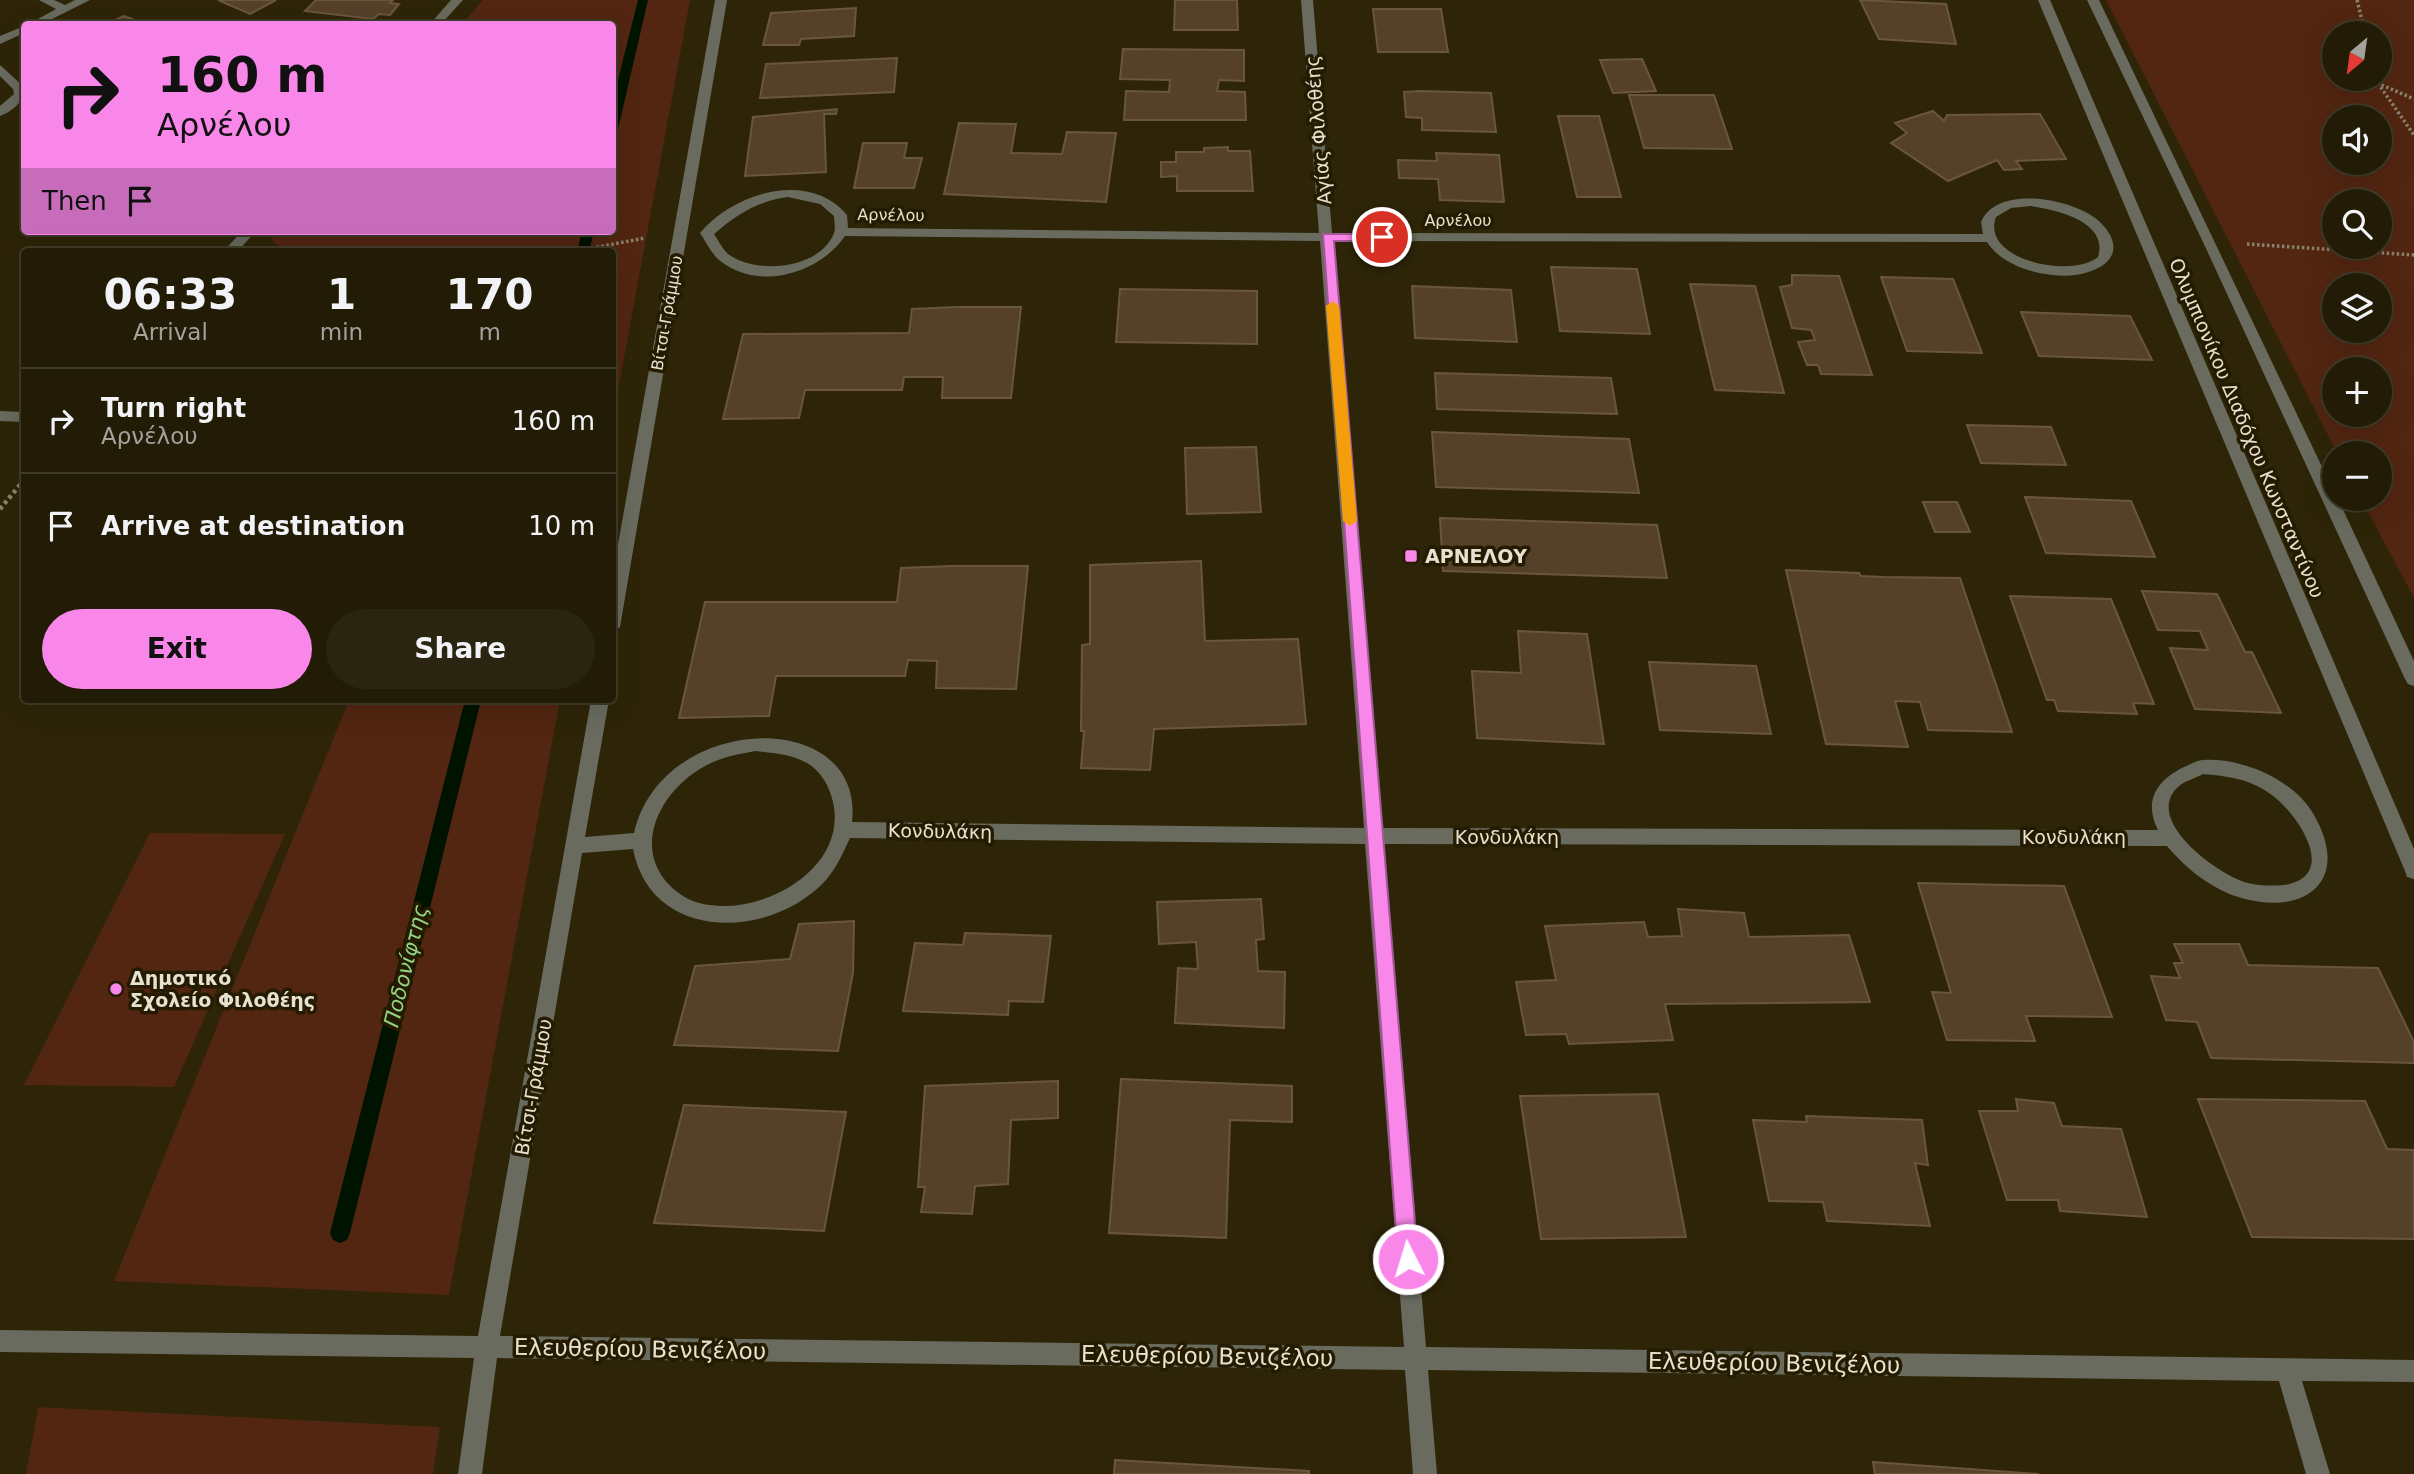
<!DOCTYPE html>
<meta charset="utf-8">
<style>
:root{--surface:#221c06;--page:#2a2510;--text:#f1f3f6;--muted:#a2a19b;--line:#3f3a28;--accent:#f987e9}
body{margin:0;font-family:"DejaVu Sans",sans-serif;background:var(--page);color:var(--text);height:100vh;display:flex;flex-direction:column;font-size:26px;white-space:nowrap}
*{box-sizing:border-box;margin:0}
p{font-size:23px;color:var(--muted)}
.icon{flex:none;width:38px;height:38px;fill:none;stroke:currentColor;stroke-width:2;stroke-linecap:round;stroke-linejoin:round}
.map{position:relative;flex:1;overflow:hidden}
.side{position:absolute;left:21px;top:248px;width:595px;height:455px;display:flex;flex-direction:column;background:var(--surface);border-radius:7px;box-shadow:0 7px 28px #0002,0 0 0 2px var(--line)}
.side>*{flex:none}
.banner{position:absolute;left:21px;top:21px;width:595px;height:214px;border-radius:7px;box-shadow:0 7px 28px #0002,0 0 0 2px var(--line);background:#f987e9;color:#111;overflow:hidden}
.needle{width:46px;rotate:209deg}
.controls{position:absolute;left:2322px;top:21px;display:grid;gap:14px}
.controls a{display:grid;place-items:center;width:70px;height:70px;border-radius:50%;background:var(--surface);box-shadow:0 7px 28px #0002,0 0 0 2px var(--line);font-size:35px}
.pin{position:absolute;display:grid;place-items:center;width:60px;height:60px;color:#fff;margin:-30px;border:4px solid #fff;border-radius:50%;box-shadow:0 2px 7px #0007}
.me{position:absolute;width:77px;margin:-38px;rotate:355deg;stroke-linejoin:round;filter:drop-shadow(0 0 5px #0008)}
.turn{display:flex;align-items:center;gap:24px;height:147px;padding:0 21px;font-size:32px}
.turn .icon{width:91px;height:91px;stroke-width:2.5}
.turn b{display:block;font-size:49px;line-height:60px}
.then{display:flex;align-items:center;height:66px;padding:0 21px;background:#0003;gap:14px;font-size:26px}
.eta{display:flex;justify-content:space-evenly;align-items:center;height:119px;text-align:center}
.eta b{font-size:42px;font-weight:800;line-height:49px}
.button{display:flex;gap:14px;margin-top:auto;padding:14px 21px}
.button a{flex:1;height:80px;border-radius:42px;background:var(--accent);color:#111;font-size:28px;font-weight:800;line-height:80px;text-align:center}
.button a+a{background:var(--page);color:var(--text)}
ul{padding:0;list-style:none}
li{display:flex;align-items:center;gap:21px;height:105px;padding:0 21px;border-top:2px solid var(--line)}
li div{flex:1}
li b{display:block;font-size:26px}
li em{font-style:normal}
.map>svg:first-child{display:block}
</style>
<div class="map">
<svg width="2414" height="1474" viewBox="0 0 2414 1474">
<rect width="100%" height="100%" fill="#2e2508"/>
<path fill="#522611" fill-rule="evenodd" d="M483 0H690L613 418 612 252H288L271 240 279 231H612V24H462Z
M2106 0H2414V598L2361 499H2380V453H2337ZM2380 33V79H2334V33ZM2380 117V163H2334V117ZM2380 201V247H2334V201ZM2380 285V331H2334V285ZM2380 369V415H2334V369Z
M349 700H560L449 1295 114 1281Z
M150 833 285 834 174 1087 24 1085Z
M38 1407 440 1427 433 1474H26Z"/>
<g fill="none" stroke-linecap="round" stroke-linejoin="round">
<path fill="#001300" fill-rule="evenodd" d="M638 0H648L618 129 612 132V104Z
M582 231H594L589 252H577Z
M465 700H481L350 1233 347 1240 340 1243 333 1240 330 1233Z"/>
</g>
<path fill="#554029" stroke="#6b553e" stroke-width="2" d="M218 0H276L250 14Z
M316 0H393L390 3 399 4 390 15 379 14 373 19 305 11Z
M1175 0H1237L1238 30H1174Z
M1860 0 1946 4 1956 44 1879 39Z
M856 8 854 36 801 39 799 45H763L771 13Z
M1373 9H1441L1448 52H1378Z
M124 16 145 24H106Z
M1123 49 1244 50V81L1219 80 1217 91 1245 92 1246 120H1124L1126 91 1169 92 1170 80 1120 79Z
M897 58 894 92 760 98 766 64Z
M1642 59 1656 91 1613 93 1600 60Z
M1420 91 1491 93 1496 132 1422 130V118L1406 117 1404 92Z
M1629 95H1714L1732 149 1644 148Z
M837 109 836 114H824L826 172 745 176 753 117Z
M1933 111 1944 121 1947 115 2040 114 2066 159 2016 161 2022 169 2004 170 1997 160 1948 181 1891 143 1907 133 1895 123Z
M1558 116H1599L1621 197H1577Z
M959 123 1016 124 1011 153 1062 154 1067 132 1116 133 1106 202 944 194Z
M863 143H907L904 158H922L914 188H854Z
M1228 147V151H1250L1253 191H1177V176L1161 177V162H1176V152H1204V148Z
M1436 153 1499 155 1504 202 1440 200 1438 179 1399 178 1398 160 1437 161Z
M1551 267 1637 269 1650 334 1560 331Z
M1792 275 1839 276 1872 375 1821 374 1818 365H1807L1798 342 1815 340 1811 330 1792 328 1780 287 1792 285Z
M1881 277 1953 279 1982 353 1907 351Z
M1690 284 1755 286 1784 393 1715 390Z
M1412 286 1511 290 1517 342 1415 338Z
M1120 289 1257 291V344L1116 342Z
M956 307H1021L1011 398H942L943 377H904L902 390H805L799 418 723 419 743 334 909 333 912 309Z
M2021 312 2130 316 2152 360 2039 356Z
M1435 373 1611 378 1617 414 1437 409Z
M1967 425 2051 427 2066 465 1981 463Z
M1432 432 1629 439 1639 493 1436 487Z
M1256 447 1261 512 1187 514 1185 448Z
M2025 497 2131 501 2155 557 2046 553Z
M1923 502H1957L1970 532H1935Z
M1440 518 1657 525 1667 578 1443 571Z
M1201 561 1205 641 1298 639 1306 724 1154 729 1150 770 1081 768 1084 731H1081L1082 645 1090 644V565Z
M952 566H1028L1016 689 936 688 937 661 908 660 905 676H776L769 716 679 718 705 602H897L901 568Z
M1786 570 1859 573 1861 576 1883 577 1960 578 2012 732 1928 730 1920 702 1895 701 1908 747 1826 744Z
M2142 591 2217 594 2245 652H2252L2281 713 2195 709 2170 648 2208 650 2200 631 2158 630Z
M2010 596 2111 599 2154 704 2133 703 2137 714 2058 711 2054 700H2047Z
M1518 631 1587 634 1604 744 1477 738 1472 671 1521 673Z
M1649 662 1756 666 1771 734 1660 730Z
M1918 883 2064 886 2112 1017 2026 1016 2035 1041 1947 1040 1932 992 1951 993Z
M1261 899 1264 939 1256 940 1258 971 1285 972 1284 1028 1175 1023 1178 968 1198 969 1196 942 1159 944 1157 902Z
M1678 909 1744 913 1749 937 1849 935 1870 1002 1665 1004 1673 1040 1569 1044 1566 1034 1526 1035 1516 982 1556 980 1545 926 1644 922 1648 937 1682 936Z
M854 921 853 973 838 1051 674 1045 695 966 790 959 799 924Z
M965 933 1051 936 1043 1002 1009 1001 1008 1015 903 1011 915 943 963 945Z
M2174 944H2239L2248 965 2378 968 2414 1042V1063L2211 1058 2197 1022 2166 1020 2151 976 2180 978 2174 963H2183Z
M1121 1079 1292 1086V1122L1230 1120 1226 1238 1109 1233Z
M1058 1081V1118L1011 1120 1008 1184 975 1186 972 1214 921 1212 925 1187H918L925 1086Z
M1658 1094 1686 1237 1541 1239 1520 1096Z
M2016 1099 2054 1103 2062 1126 2121 1129 2147 1217 2060 1211 2058 1200H2007L1979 1111H2018Z
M2198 1099 2365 1101 2387 1149 2414 1150V1239L2252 1237Z
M684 1105 846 1112 824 1231 654 1223Z
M1806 1116 1922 1120 1928 1165 1915 1163 1930 1226 1827 1221 1823 1202 1769 1201 1753 1120 1807 1122Z
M1115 1460 1309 1471V1474H1114Z
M1873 1462 2039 1474H1875Z"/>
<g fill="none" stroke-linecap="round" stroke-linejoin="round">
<path stroke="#8a836c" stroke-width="3.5" stroke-dasharray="2.5 2.5" stroke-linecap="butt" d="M2357 0 2365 33
M2375 79 2414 135
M2377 83 2414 99
M2247 244 2414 255
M572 252 645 238"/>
<path stroke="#8a836c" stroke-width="4.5" stroke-dasharray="3.5 3.5" stroke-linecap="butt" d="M0 509 24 480"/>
<path fill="#686b5e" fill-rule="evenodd" d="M39 0H54L65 5 75 0H90L42 24H29L56 9Z
M451 0H463L441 24H430Z
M715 0H727L620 627 612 633V578Z
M1301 0H1313L1332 233 1983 234 1981 222C1997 183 2078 199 2101 223 2138 262 2084 280 2052 275 2027 272 2001 263 1987 242L1333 241 1382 828 2158 830C2143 801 2157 780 2184 767 2191 764 2197 760 2204 760 2244 758 2294 780 2314 815 2350 877 2310 915 2245 899 2214 891 2187 870 2167 846L1384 844 1426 1347 2414 1360V1382L2302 1381 2330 1474H2306L2279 1381 1428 1370 1437 1474H1413L1405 1370 497 1358 482 1474H458L474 1358 0 1352V1330L478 1336 591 700H609L585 837 634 833C662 711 865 706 852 822L1364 828 1320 241 845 236C819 274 758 292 719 260 711 253 706 242 700 233 734 192 809 170 847 215L848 228 1319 233ZM788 197 820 204 834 216C834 221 836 228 834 233 820 269 759 274 731 256 723 251 719 241 714 234 737 214 758 201 788 197ZM2031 206C2056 210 2109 221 2098 257 2071 279 1980 260 1996 217L2011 208ZM756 751C773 753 792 754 807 763 822 772 829 786 833 802 847 864 775 908 720 906 706 905 692 903 680 894 627 856 657 792 705 766 721 757 739 754 756 751ZM2203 774C2226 776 2250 779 2269 793 2295 810 2342 876 2284 885 2272 886 2260 886 2248 883 2218 875 2141 819 2179 786 2185 781 2196 778 2203 774ZM850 838 1365 844 1404 1347 500 1336 582 853 633 849C651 943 771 940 826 880 837 867 843 853 850 838Z
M2038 0H2050L2414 849V879L2407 877 2405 871Z
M2087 0H2099L2334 492V499H2338L2414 661V686L2408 684 2405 679 2203 242Z
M24 26V33L0 44V36Z
M0 65 24 87C24 102 13 111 0 116V106L14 94 13 89 0 76Z
M242 231H256L237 252H223Z
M0 411 24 412V422L0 421Z"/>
</g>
<path fill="#f987e9" stroke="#a25897" stroke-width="2" d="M1323 234H1382L1389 237 1382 241H1334L1418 1259 1415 1266 1408 1269 1401 1266 1398 1259Z"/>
<path fill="#f59e0b" d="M1333 301 1339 306 1357 521 1350 526 1343 521 1326 306Z"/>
<g fill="#f987e9" stroke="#241b00" stroke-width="2.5">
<rect x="1404" y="549" width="14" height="14" rx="3.5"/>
<circle cx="116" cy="989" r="7"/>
</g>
<g text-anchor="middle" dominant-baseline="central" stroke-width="7" stroke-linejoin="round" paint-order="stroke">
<g font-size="16" fill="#e6e1d0" stroke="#241b00">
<text transform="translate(891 215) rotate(1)">Αρνέλου</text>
<text x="1458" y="220">Αρνέλου</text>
<text transform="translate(667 313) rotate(-80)">Βίτσι-Γράμμου</text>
</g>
<g font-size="19" fill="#e6e1d0" stroke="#241b00">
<text transform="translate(1318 130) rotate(-95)">Αγίας Φιλοθέης</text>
<text transform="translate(2247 428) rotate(67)">Ολυμπιονίκου Διαδόχου Κωνσταντίνου</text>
<text transform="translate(940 831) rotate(1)">Κονδυλάκη</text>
<text x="1507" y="837">Κονδυλάκη</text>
<text x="2074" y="837">Κονδυλάκη</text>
<text transform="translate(533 1087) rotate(-80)">Βίτσι-Γράμμου</text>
</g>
<g font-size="19" font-weight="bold" fill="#e6e1d0" stroke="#241b00" text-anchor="start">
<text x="1425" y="556">ΑΡΝΕΛΟΥ</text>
<text x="130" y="978">Δημοτικό<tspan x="130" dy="22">Σχολείο Φιλοθέης</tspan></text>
</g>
<g font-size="21" font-style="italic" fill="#93d383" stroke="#241b00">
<text transform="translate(406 966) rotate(-76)">Ποδονίφτης</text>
</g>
<g font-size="23" fill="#e6e1d0" stroke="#241b00">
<text transform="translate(640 1349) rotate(1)">Ελευθερίου Βενιζέλου</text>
<text transform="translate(1207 1356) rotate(1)">Ελευθερίου Βενιζέλου</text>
<text transform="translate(1774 1363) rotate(1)">Ελευθερίου Βενιζέλου</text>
</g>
</g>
</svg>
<div class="controls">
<a><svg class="needle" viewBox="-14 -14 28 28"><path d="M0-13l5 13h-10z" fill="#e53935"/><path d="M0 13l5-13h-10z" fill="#a2a19b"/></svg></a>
<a><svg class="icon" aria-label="sound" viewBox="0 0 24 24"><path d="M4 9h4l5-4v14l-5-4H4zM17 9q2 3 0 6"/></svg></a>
<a><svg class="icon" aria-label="search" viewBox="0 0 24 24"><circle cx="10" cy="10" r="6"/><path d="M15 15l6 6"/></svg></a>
<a><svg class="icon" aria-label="layers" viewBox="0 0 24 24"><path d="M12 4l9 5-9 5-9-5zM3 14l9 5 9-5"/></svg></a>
<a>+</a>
<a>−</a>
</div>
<div class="pin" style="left:1382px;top:237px;background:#d93025"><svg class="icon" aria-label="arrive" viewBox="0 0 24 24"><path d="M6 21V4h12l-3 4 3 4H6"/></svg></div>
<svg class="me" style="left:1408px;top:1259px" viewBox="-20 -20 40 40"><circle r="17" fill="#f987e9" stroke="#fff" stroke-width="3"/><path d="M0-11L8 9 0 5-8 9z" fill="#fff"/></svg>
<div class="banner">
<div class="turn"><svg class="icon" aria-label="right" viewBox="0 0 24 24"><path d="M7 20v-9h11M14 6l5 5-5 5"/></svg><div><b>160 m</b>Αρνέλου</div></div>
<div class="then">Then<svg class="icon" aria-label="arrive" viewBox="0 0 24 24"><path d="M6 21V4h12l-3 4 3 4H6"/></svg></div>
</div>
<section class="side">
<div class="eta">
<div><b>06:33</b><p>Arrival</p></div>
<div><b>1</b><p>min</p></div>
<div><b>170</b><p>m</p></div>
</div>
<ul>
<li><svg class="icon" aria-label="right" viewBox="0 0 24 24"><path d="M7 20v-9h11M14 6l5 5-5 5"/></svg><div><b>Turn right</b><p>Αρνέλου</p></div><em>160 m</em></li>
<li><svg class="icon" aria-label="arrive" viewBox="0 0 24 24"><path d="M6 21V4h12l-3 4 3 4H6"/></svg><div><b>Arrive at destination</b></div><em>10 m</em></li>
</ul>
<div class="button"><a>Exit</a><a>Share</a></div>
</section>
</div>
